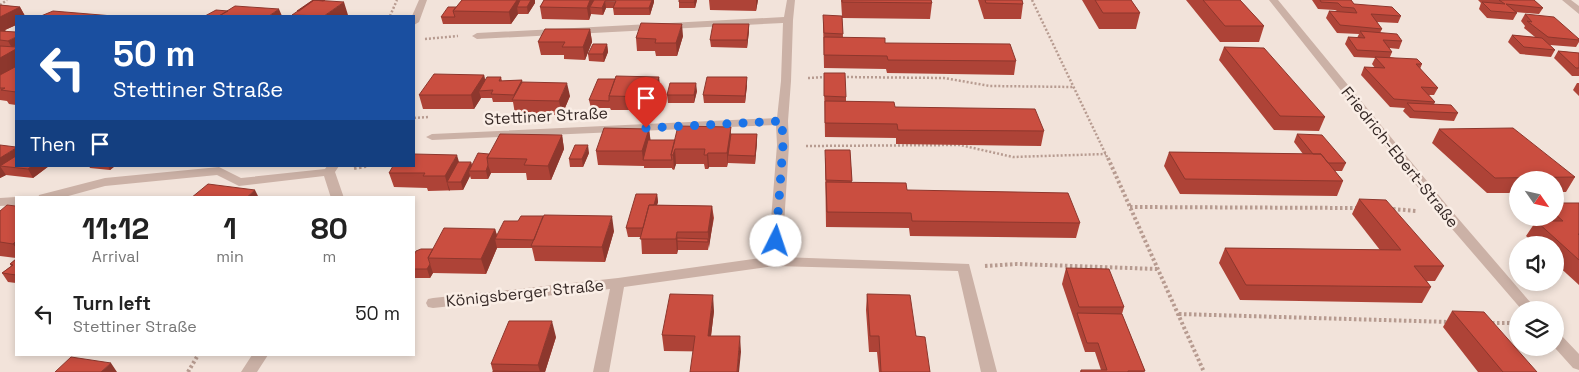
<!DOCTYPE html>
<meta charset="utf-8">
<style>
:root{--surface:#fff;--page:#f2f2f2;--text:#222;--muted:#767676}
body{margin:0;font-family:"Space Grotesk",sans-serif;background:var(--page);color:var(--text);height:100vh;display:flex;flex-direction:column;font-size:19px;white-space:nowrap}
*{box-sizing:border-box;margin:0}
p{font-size:16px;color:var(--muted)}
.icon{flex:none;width:28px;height:28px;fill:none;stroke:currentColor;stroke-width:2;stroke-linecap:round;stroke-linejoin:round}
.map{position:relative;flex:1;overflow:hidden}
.details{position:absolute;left:15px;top:196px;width:400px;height:160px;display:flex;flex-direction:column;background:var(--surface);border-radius:0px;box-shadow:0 2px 8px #0003}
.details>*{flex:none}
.guide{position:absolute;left:15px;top:15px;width:400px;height:152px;border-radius:0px;box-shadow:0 2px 8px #0003;background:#1a4fa0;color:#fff;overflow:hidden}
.needle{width:32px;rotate:124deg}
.buttons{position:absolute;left:1509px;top:171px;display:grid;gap:10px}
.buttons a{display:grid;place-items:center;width:55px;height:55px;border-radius:50%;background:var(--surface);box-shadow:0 2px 8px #0003;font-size:25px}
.pin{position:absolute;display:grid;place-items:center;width:42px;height:42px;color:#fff;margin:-51px -21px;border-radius:50% 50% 50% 0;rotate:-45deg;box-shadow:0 0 5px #0007}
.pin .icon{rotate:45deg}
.me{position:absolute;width:55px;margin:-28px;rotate:4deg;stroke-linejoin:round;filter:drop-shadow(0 0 4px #0008)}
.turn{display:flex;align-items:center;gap:18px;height:105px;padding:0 15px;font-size:22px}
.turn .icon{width:65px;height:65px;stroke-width:2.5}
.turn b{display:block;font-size:35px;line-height:42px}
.then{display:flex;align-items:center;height:48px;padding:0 15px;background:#0003;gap:10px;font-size:19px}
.eta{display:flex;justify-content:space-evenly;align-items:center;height:85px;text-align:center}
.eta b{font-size:30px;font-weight:800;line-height:35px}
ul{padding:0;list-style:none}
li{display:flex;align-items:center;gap:15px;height:65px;padding:0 15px}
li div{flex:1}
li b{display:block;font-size:19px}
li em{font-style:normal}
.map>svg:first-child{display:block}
</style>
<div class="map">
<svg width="1579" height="372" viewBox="0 0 1579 372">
<rect width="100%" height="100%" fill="#f2e3da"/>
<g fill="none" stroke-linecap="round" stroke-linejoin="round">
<path stroke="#b79b90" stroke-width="2.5" stroke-dasharray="2 2" stroke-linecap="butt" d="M1032 0 1108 159
M0 5 7 0
M390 16 397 0
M425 39 458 36
M843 77 944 78 990 86 1074 87
M808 78 826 77
M414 118 428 117
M806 146 960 145 1013 157 1106 154"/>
<path stroke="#b79b90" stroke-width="4" stroke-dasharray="2.5 2.5" stroke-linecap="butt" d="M1108 158 1204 372
M354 168 366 166
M1130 207 1357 208
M1393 209 1416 211
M985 266 1017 264 1157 269
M1179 314 1450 322
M1492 323H1513
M188 372 198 355"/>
<path fill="#cbb1a6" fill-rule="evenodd" d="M419 0H427L419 22 414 25V16H412Z
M787 0H795L793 20 791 81 788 121 789 145 782 257 969 264 997 372H981L958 271 775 266 624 287 609 372H593L610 289 433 308 428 307 426 303 428 299 433 298 618 278 768 257 777 145 776 125 432 140 426 137 432 134 777 118 781 81 783 23 477 39 472 36 477 33 784 17Z
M1269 0H1278L1450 209 1537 310H1522L1440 215Z
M1562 0H1571L1579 6V14Z
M327 166H339L335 172 344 198H331L324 176 239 186 217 175 105 186 61 198H38L39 195 105 178 219 167 241 178 325 169Z
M16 197V205L0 206V198Z
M1555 332 1560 334 1579 354V370L1573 368 1555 348Z
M252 355H268L257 372H241Z"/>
</g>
<path fill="#ae4337" d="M462 0H520V1V0H535V3L528 14H518L511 24H443L441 17 456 7Z
M544 0 654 2 650 15H614L613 8H606L603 15 591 14 589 20 542 19 540 7Z
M679 0H697L695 8H679Z
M709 0H758L756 11 710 10Z
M841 0H931L932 3 930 19 842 18 843 37 885 43 1016 61 1014 75 887 73 886 69 824 68 823 22 842 16Z
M978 0H1022L1023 4 1021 19H984Z
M1082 0H1131L1140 13 1136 29H1099Z
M1186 0H1240L1264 26 1259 42H1220Z
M1312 0H1351L1354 4 1401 16 1398 23 1377 22 1382 29 1380 33 1402 41 1399 49 1389 48 1392 52 1390 57 1422 64 1420 69 1438 88 1434 95H1429L1435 102 1434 104 1458 113 1454 121 1410 118 1403 111 1405 108 1390 107 1361 75 1364 67 1375 68 1372 64 1375 58 1354 57 1345 44 1348 37 1357 38 1359 34 1337 33 1326 18 1329 11H1337L1335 10 1318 9Z
M1478 0H1534L1543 8 1539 14 1515 12 1517 13 1513 20 1487 18 1479 9 1481 3Z
M0 5 20 7 25 16H16V25L5 30 15 47 16 67V105L9 104 7 101 0 100Z
M1525 14 1579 39V42L1576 47 1550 45 1555 50 1551 57 1520 54 1508 42 1512 35 1535 37 1524 28 1525 26 1521 21Z
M749 24V31L747 48 711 47 710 40Z
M590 29 592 42 585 60 564 59V55H541L538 42Z
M683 36 677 56H656L655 51H637L636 38Z
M607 44 608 52 604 62 589 61 588 54Z
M1224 47 1325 117 1319 131 1274 130 1219 60Z
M1558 51 1579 53V76H1572L1554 58Z
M484 75 485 81 501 77 502 81 522 80V83L570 96 562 115 515 114 513 102H493L492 98H481L474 109H423L419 95Z
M659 77 660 90 655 110H611L610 108H591L589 100 615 79Z
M824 81 846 97V101L895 107 1044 131 1041 146 896 144V138L825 137Z
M1577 83H1579V96L1573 90Z
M747 85 745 103H704L703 95Z
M697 91 694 103H668L667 95Z
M649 129 650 140H675L731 134H757V142L755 164 728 163 727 167H709L708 169H705L704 164H676L674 170 672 169V168H644V166L598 165 596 151Z
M1439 129 1575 177 1566 192H1555V180H1518V193H1487L1432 143Z
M1297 134 1346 163 1342 171H1335L1343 181 1337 196 1180 194 1164 166 1169 152 1303 154 1294 142Z
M562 135 564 149 551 180H527L526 173H491L488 179H471L470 176 463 190 428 191 427 188 394 187 389 173 459 162H471L472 165 489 154Z
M0 145 16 166H49L33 178 6 175 0 178Z
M850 150 852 183 907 190 1080 223 1076 238 910 236 909 228 826 227 825 158Z
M589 153 583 167H570L569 159Z
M89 166H115L110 170 90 168Z
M657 194 658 202 657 205 712 206 714 218 708 250H678V249L677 254H642L641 237H628L626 228Z
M1359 199 1444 266 1435 281H1427L1431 287 1422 303 1240 300 1219 263 1225 248 1380 250 1352 214Z
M1555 203H1579V285L1555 263V245H1536L1526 236 1536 221 1533 218H1555Z
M16 206V258L0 256V211Z
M495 229 497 235 614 231 605 262 535 261 532 248H497L486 274 433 273 430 278H414V255Z
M16 259V283L8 282 2 273 11 266 10 264Z
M1066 268 1124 307 1122 314 1145 371 1144 372H1080L1081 370H1101L1095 352H1085L1062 284Z
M867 294 916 336 930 372H879L877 352H869L866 310Z
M714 311 711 336 741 352 664 351 662 335Z
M1452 311 1537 372H1478L1443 327Z
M556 337 545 372H493L491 364Z"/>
<path fill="#8d372d" d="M517 0H520L521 7H517L518 14 511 24 509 12Z
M531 0H535V3L528 14 527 7Z
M590 0H595L590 7 591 14 589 20 587 8Z
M652 0H654V2L650 15 649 8Z
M695 0H697L695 8 694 2Z
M756 0H758L756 11Z
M605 1 606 8 603 15 602 8Z
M344 2 348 15 345 16H324Z
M20 7 25 16H16V25L5 30 8 35 0 33V17Z
M279 9 282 16H269Z
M682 24 683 36 677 56 676 43Z
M749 24V31L747 48V40Z
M590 29 592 42 585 60 583 47Z
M16 37V46L12 48 8 41Z
M607 44 608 52 604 62 603 54Z
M16 49V67L0 75V58Z
M484 75 487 88 479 91 481 98 474 109 471 95Z
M659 77 660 90 655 110 653 97Z
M747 77V85L745 103V96Z
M522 80 523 88 515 100 514 95Z
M567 83 570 96 562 115 559 101Z
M696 83 697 91 694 103V95Z
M731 127V141L728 155 727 167V153Z
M649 129 651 143 643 160 642 151Z
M757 134V142L755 164V156Z
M562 135 564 149 551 180 548 166Z
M588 145 589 153 583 167 582 159Z
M16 148V166H0L6 175 0 178V158Z
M675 149 676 164 674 170 673 155Z
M708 153 709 167 708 169 707 155Z
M457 155 461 169 447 182 450 190 449 191 445 176Z
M471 162 473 170 469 171 470 176 463 190 461 182Z
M488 165 491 173 488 179 486 171Z
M32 166H49L33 178 28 169Z
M108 166H115L110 170Z
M255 190 259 198H246Z
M657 194 658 202 655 211 653 208Z
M712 206 713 221 709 248 708 232Z
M612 216 614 231 605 262 602 247Z
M495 229 498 239H495L497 248 486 274 481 259Z
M677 232 678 249 677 254 676 239Z
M16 241V248L13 244Z
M430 264 433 273 430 278 427 269Z
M713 295 714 311 709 352 708 336Z
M552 321 556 337 545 372H540L538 365Z
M740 336 741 352 739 372H737Z
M111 363 117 372H101Z"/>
<path fill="#ca4e40" stroke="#8d372d" d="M313 0H325L323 1 314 0 299 11H297Z
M314 0 344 2 324 16 292 15Z
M462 0H517L509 12 453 11Z
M520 0H531L527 7H517Z
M544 0H590L587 8 540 7Z
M594 0H652L649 8H613L616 1H605L602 8 590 7Z
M679 0H695L694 2H679Z
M842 0H931L932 3 842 2Z
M985 0H1022L1023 4 986 3Z
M1095 0H1131L1140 13H1103Z
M1203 0H1240L1264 26H1225Z
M1320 0H1351L1354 4 1392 7 1401 16 1371 14 1382 29 1340 25 1329 11 1357 13 1354 8 1342 7 1338 3 1321 2Z
M1499 0H1534L1543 8 1506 4 1517 13 1491 11 1482 2 1505 4Z
M0 5 20 7 0 17Z
M235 6 279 9 269 16H219Z
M448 7H456L453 11 455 17H441Z
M216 10 228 11 219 16H205Z
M53 11 113 16H41Z
M1525 14 1554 17 1579 39V40L1548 37 1527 21 1532 22Z
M823 15 842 16 843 34 824 33Z
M641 23 682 24 676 43H655L656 39 636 38Z
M713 24H749L747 40H710Z
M545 29H590L583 47H562L565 42H538Z
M0 31 16 32V37L8 41 0 40Z
M1360 31 1397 34 1402 41 1383 40 1392 52 1357 50 1348 37 1365 38Z
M1512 35 1542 38 1555 50 1524 47Z
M824 37 885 38V43L1010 44 1016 61 888 60 887 56 824 55Z
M593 44H607L603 54H588Z
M0 46 16 47V49L0 58Z
M1224 47 1264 48 1325 117 1280 116Z
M1558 51 1579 53V68H1576Z
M1375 57 1417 59 1422 64H1416L1438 88 1421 87 1435 102 1394 99 1364 67 1385 68Z
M15 67H16V92L1 90 5 88H0V75Z
M824 73H845L846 97 824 96Z
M434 74 484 75 471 95H419Z
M616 76 659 77 653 97 609 96Z
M487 77H501L499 81 522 80 514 95 491 94 493 90 479 91Z
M707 77H747L745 96 703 95Z
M598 79H615L609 96V101L589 100Z
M522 82 567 83 559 101 512 100Z
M670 83H696L694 95H667Z
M825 101 894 102 895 107 1035 109 1044 131 898 130 897 124 825 123Z
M1407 103 1451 105 1458 113 1414 111Z
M678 126 731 127 727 153H708L707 155H704L705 149H675L673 155H671Z
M604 128 649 129 642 151H596Z
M1513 128 1575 177 1495 178 1439 129Z
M500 134 562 135 548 166 524 165 527 159 487 158Z
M731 134H757L755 156 728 155Z
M1297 134 1322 135 1346 163H1328L1321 154H1313Z
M648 140H675L671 155 672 160H643Z
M0 145 16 147V148L0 158Z
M575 145H588L582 159H569Z
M825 150H850L852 181 826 180Z
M1169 152 1321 154 1343 181 1185 179Z
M478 153 489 154 487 158 488 165 486 171H469Z
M414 154 457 155 445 176H423L425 173H389L393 166H414Z
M16 156V166H32L28 169 0 166Z
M458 162H471L461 182H447Z
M826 182 906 183 907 190 1068 193 1080 223 912 221 911 213 827 212Z
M208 184 255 190 246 198H191Z
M636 194H657L654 205H649L643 228H626Z
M1359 199 1386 200 1444 266H1414L1431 287 1246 285 1225 248 1401 250Z
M1555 203H1579V234H1578L1579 235V260L1536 221H1563L1555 214Z
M7 205 16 206V241L13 244 0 242V211Z
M649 205 712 206 708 232H677L676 239H640Z
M544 215 612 216 602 247 531 246Z
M521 216H543L534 240 495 239 504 221H518Z
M444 228 495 229 481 259 428 258Z
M677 238 708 239V242L677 241Z
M421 249H433L428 258 430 264 427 269H414V255L416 251Z
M16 259V275L2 273 13 265 10 264Z
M1066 268 1109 269 1124 307H1079Z
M670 294 713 295 708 336H740L737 372H690L695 336 662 335Z
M867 294 910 295 916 336 925 337 930 372H881L879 336H870Z
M1452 311 1484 312 1537 372H1503Z
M1077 313 1122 314 1145 371H1128V372H1081V370H1107L1098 343H1087Z
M509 321H552L538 365 491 364Z
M71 357 111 363 101 372H55Z
M493 371 540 372H493Z"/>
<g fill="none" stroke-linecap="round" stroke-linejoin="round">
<path stroke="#1a73e8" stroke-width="9" stroke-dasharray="0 16.2" d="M646 128 782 121 783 145 776 241"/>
</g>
<g text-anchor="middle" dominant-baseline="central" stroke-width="5" stroke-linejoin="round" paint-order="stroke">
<g font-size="16" fill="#372a27" stroke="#faeee6">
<text transform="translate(546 116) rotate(-3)">Stettiner Straße</text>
<text transform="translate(1400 157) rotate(51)">Friedrich-Ebert-Straße</text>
<text transform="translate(525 293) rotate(-6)">Königsberger Straße</text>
</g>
</g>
</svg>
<div class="buttons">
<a><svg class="needle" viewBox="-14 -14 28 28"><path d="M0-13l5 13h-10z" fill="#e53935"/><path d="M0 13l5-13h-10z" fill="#767676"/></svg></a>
<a><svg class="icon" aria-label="sound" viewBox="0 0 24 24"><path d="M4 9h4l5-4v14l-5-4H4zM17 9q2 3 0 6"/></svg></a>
<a><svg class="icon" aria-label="layers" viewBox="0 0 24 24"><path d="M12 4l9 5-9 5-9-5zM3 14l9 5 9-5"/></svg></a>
</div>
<div class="pin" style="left:646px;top:128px;background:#d93025"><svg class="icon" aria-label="arrive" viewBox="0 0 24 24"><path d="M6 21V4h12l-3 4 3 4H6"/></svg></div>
<svg class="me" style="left:776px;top:241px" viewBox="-20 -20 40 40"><circle r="19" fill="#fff"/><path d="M0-13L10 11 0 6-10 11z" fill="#1a73e8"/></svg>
<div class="guide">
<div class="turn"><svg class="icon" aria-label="left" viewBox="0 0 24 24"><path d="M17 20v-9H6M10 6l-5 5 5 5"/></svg><div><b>50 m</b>Stettiner Straße</div></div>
<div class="then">Then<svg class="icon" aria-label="arrive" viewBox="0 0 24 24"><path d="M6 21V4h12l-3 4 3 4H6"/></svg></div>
</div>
<section class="details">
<div class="eta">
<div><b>11:12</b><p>Arrival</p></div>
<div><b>1</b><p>min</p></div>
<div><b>80</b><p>m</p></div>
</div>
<ul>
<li><svg class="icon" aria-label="left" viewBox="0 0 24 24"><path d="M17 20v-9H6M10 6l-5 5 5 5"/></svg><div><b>Turn left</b><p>Stettiner Straße</p></div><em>50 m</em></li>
</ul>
</section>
</div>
